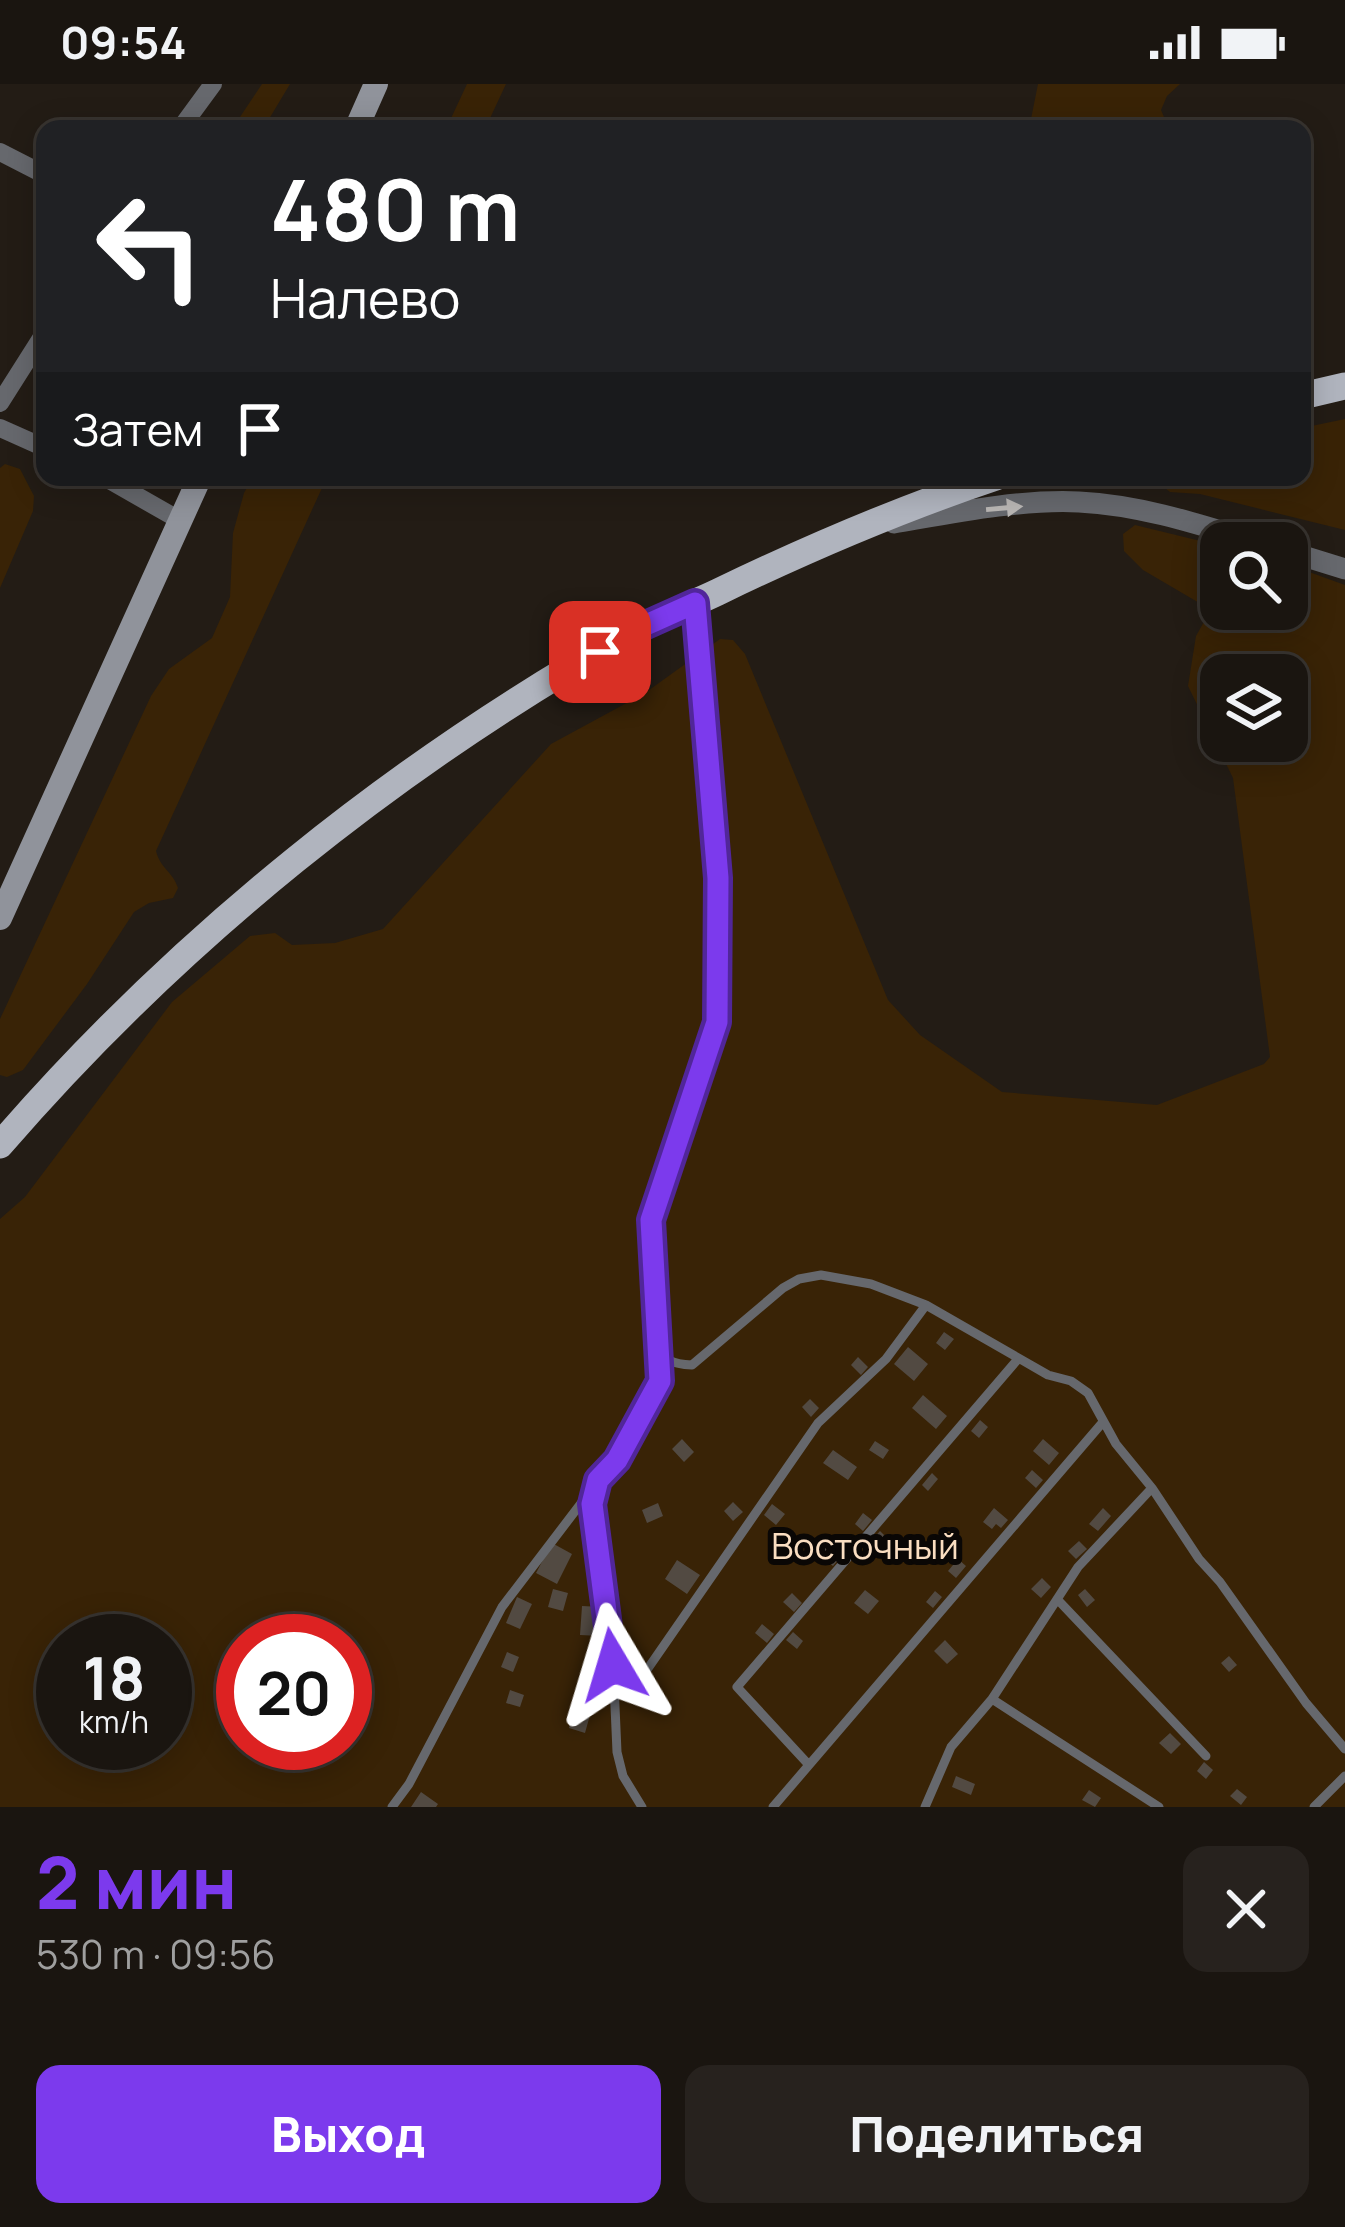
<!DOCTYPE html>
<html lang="ru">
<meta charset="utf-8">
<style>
:root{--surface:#1a1510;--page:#27221e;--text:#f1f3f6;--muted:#9f9f9f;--line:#383430;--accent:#7c3aed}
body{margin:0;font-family:Manrope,sans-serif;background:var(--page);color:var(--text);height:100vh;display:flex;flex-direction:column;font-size:45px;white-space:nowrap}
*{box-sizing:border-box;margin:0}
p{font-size:39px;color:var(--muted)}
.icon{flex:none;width:66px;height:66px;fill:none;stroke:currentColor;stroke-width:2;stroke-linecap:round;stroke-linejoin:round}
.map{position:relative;height:1723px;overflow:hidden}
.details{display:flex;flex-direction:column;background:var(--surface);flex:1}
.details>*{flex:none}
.top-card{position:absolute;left:36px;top:36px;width:1275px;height:366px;border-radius:24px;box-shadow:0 6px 30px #0003,0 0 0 3px var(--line);background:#202124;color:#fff;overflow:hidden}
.buttons{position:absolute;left:1200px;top:438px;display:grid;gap:24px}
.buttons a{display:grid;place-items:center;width:108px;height:108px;border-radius:24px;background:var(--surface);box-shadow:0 6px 30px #0003,0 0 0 3px var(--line);font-size:60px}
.speed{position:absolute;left:36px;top:1530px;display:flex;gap:24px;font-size:60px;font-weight:700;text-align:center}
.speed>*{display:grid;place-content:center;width:156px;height:156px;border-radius:50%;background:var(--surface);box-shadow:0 6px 30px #0003,0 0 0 3px var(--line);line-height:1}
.speed small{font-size:30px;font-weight:400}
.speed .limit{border:18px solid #d22;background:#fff;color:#111}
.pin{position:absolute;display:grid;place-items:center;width:102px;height:102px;color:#fff;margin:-51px;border-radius:24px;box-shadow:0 6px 18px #0006}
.me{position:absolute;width:132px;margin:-66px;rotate:353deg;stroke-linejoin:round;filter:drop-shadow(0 0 9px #0008)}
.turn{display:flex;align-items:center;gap:42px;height:252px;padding:0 36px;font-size:54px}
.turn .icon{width:156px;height:156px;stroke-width:2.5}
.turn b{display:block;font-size:84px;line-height:102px}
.then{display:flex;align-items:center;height:114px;padding:0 36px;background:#0003;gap:24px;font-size:45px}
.round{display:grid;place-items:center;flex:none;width:126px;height:126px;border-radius:24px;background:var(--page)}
.summary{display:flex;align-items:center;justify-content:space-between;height:204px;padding:0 36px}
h1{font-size:72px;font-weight:800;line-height:90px;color:var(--accent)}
.button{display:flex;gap:24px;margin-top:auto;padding:24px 36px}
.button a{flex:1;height:138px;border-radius:24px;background:var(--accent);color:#fff;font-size:48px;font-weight:800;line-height:138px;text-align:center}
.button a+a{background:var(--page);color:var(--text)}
.status{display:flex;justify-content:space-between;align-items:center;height:84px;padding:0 60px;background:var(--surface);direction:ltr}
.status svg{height:33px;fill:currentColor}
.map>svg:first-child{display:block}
</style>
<div class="status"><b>09:54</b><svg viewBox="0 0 49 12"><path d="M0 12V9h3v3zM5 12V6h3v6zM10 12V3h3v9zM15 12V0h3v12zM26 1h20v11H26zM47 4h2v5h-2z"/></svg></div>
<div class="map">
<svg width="1345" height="1723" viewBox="0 0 1345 1723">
<rect width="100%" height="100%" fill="#231c15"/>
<path fill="#392306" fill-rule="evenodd" d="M262 0H290L263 45H232Z
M467 0H506L485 45H446Z
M1038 0H1180L1167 12 1161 26 1169 45H1029Z
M1345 335V446L1200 410 1170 408 1158 398 1160 393H1302V344Z
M5 380 20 385 34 412 33 427 0 504V384Z
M253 393H327L156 767C160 784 173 788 178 804L173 814 149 819 134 828 87 900 23 986 7 993 0 991V935L151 612 169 585 212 554 230 513 233 449 244 409Z
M1135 441 1221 462V525H1287V480L1345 501V1723H0V1135L25 1113 172 918 250 852 275 849 292 861 335 859 383 845 551 660 645 609 720 555 733 556 745 570 888 916 920 951 1002 1008 1157 1021 1264 980 1270 973 1233 694 1188 602 1196 552 1205 536 1201 520 1143 486 1124 467 1123 450ZM1221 591H1287V657H1221ZM63 1557H165V1659H63ZM243 1557H345V1659H243Z"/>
<path fill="#524a42" d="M944 1248 954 1255 945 1266 936 1259Z
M908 1263 928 1280 914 1297 894 1280Z
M858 1273 868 1283 861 1291 851 1281Z
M923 1311 947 1332 936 1345 912 1324Z
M810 1315 819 1324 811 1333 802 1323Z
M980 1336 988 1343 979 1354 971 1347Z
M682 1355 694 1368 684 1378 672 1365Z
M1043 1355 1059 1369 1049 1381 1033 1367Z
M875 1357 889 1366 883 1375 869 1366Z
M833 1366 857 1383 848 1396 823 1379Z
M1032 1386 1043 1396 1036 1404 1025 1394Z
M932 1389 938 1395 928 1407 922 1401Z
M733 1418 743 1428 733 1437 724 1427Z
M658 1419 663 1432 647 1439 642 1426Z
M772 1420 785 1430 776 1441 764 1431Z
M994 1424 1008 1436 1001 1444 996 1440 992 1445 983 1438Z
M1103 1424 1111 1432 1098 1447 1089 1440Z
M863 1429 872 1436 863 1447 855 1440Z
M880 1447 888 1455 879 1466 870 1458Z
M1079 1457 1087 1465 1076 1475 1068 1467Z
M552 1459 572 1470 557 1500 536 1489Z
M822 1460 839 1475 833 1482 815 1467Z
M958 1475 966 1482 956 1494 948 1487Z
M677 1476 700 1491 687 1510 665 1495Z
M1042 1494 1051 1503 1041 1514 1031 1505Z
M553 1505 568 1509 563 1527 548 1523Z
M1085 1505 1095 1516 1087 1523 1078 1511Z
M865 1506 879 1517 868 1530 854 1519Z
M935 1507 942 1513 933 1524 926 1518Z
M792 1509 802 1519 794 1528 783 1518Z
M517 1513 532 1520 520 1545 506 1539Z
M582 1522 602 1523 600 1552 580 1551Z
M762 1540 774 1550 767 1559 755 1549Z
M793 1548 803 1557 797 1565 786 1556Z
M945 1556 958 1570 947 1580 934 1567Z
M507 1568 519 1573 513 1588 501 1583Z
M1229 1572 1237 1581 1229 1588 1221 1579Z
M510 1606 524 1611 520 1623 506 1619Z
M574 1627 590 1631 585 1649 569 1644Z
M1170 1649 1181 1660 1171 1670 1159 1659Z
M1204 1678 1213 1686 1206 1695 1197 1687Z
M956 1692 975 1700 971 1711 952 1703Z
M1237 1705 1247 1713 1241 1721 1230 1712Z
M1089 1706 1101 1714 1095 1723 1082 1716Z
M421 1708 438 1720 436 1723H411Z"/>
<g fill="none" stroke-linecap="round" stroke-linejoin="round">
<path stroke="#66686d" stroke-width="9" d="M658 1259C663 1278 674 1280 692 1281L783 1204 799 1195 821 1191 871 1200 926 1221 1048 1291 1071 1297 1088 1309 1116 1360 1152 1404 1199 1475 1220 1498 1306 1619 1345 1665
M1057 1515 1206 1672
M614 1608 630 1605 642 1593 818 1339 886 1275 926 1221
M992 1615 1159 1723
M809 1681 737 1603 1018 1275
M392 1723 409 1700 502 1523 595 1401
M642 1723 623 1692 617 1668 612 1554 592 1421 598 1396 617 1376 660 1297 659 1270
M773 1723 1103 1338
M925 1723 951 1663 992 1615 1078 1483 1152 1404
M1314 1723 1345 1692"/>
<path stroke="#66686d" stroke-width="18" d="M180 45 213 0
M0 68 45 91
M0 319 45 248
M0 344 45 364
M104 393 181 437
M658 1259 651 1136 717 938 720 892 718 794 695 519"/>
<path stroke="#66686d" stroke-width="21" d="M894 439C952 429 1021 415 1079 418 1141 421 1201 441 1260 459
M1287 467 1345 485"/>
<path stroke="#90939b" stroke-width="24" d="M356 45 376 0
M0 834 200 393"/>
<path stroke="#b0b4be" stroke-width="27" d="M1302 312 1345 302
M0 1061C178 855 397 679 635 546 661 532 691 521 718 508 809 464 900 425 996 393"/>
</g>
<defs><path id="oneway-solid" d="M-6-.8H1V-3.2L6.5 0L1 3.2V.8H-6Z" transform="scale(3)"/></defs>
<use fill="#b9b6b4" href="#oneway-solid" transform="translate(1004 424) rotate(-5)"/>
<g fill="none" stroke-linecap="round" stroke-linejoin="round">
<g stroke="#51269a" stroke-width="30">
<path id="route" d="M600 568 637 545 695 519 718 794 717 938 651 1136 660 1297 617 1376 598 1396 592 1420 613 1581"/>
</g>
<use href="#route" stroke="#7c3aed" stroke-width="21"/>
</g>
<g text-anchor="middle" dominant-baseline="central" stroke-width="12" stroke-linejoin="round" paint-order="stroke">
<g font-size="36" fill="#fadec1" stroke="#0a0705">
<text x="865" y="1461">Восточный</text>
</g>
</g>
</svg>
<div class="buttons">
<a><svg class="icon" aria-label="search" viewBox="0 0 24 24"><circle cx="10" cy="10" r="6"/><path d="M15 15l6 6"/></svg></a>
<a><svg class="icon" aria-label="layers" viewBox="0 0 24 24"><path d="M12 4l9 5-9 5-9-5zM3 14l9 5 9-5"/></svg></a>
</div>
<div class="speed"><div>18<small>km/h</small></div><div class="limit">20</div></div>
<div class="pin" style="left:600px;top:568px;background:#d93025"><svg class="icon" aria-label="arrive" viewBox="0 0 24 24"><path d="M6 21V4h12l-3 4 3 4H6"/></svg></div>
<svg class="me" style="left:613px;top:1581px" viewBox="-20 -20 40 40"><path d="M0-17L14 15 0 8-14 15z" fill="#7c3aed" stroke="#fff" stroke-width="4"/></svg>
<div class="top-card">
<div class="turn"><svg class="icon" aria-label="left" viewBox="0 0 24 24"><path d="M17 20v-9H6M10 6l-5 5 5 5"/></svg><div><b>480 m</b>Налево</div></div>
<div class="then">Затем<svg class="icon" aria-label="arrive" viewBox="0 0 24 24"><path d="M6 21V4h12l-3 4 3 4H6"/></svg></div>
</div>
</div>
<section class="details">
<div class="summary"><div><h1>2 мин</h1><p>530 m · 09:56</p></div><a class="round"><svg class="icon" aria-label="close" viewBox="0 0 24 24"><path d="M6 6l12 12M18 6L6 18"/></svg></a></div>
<div class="button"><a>Выход</a><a>Поделиться</a></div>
</section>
